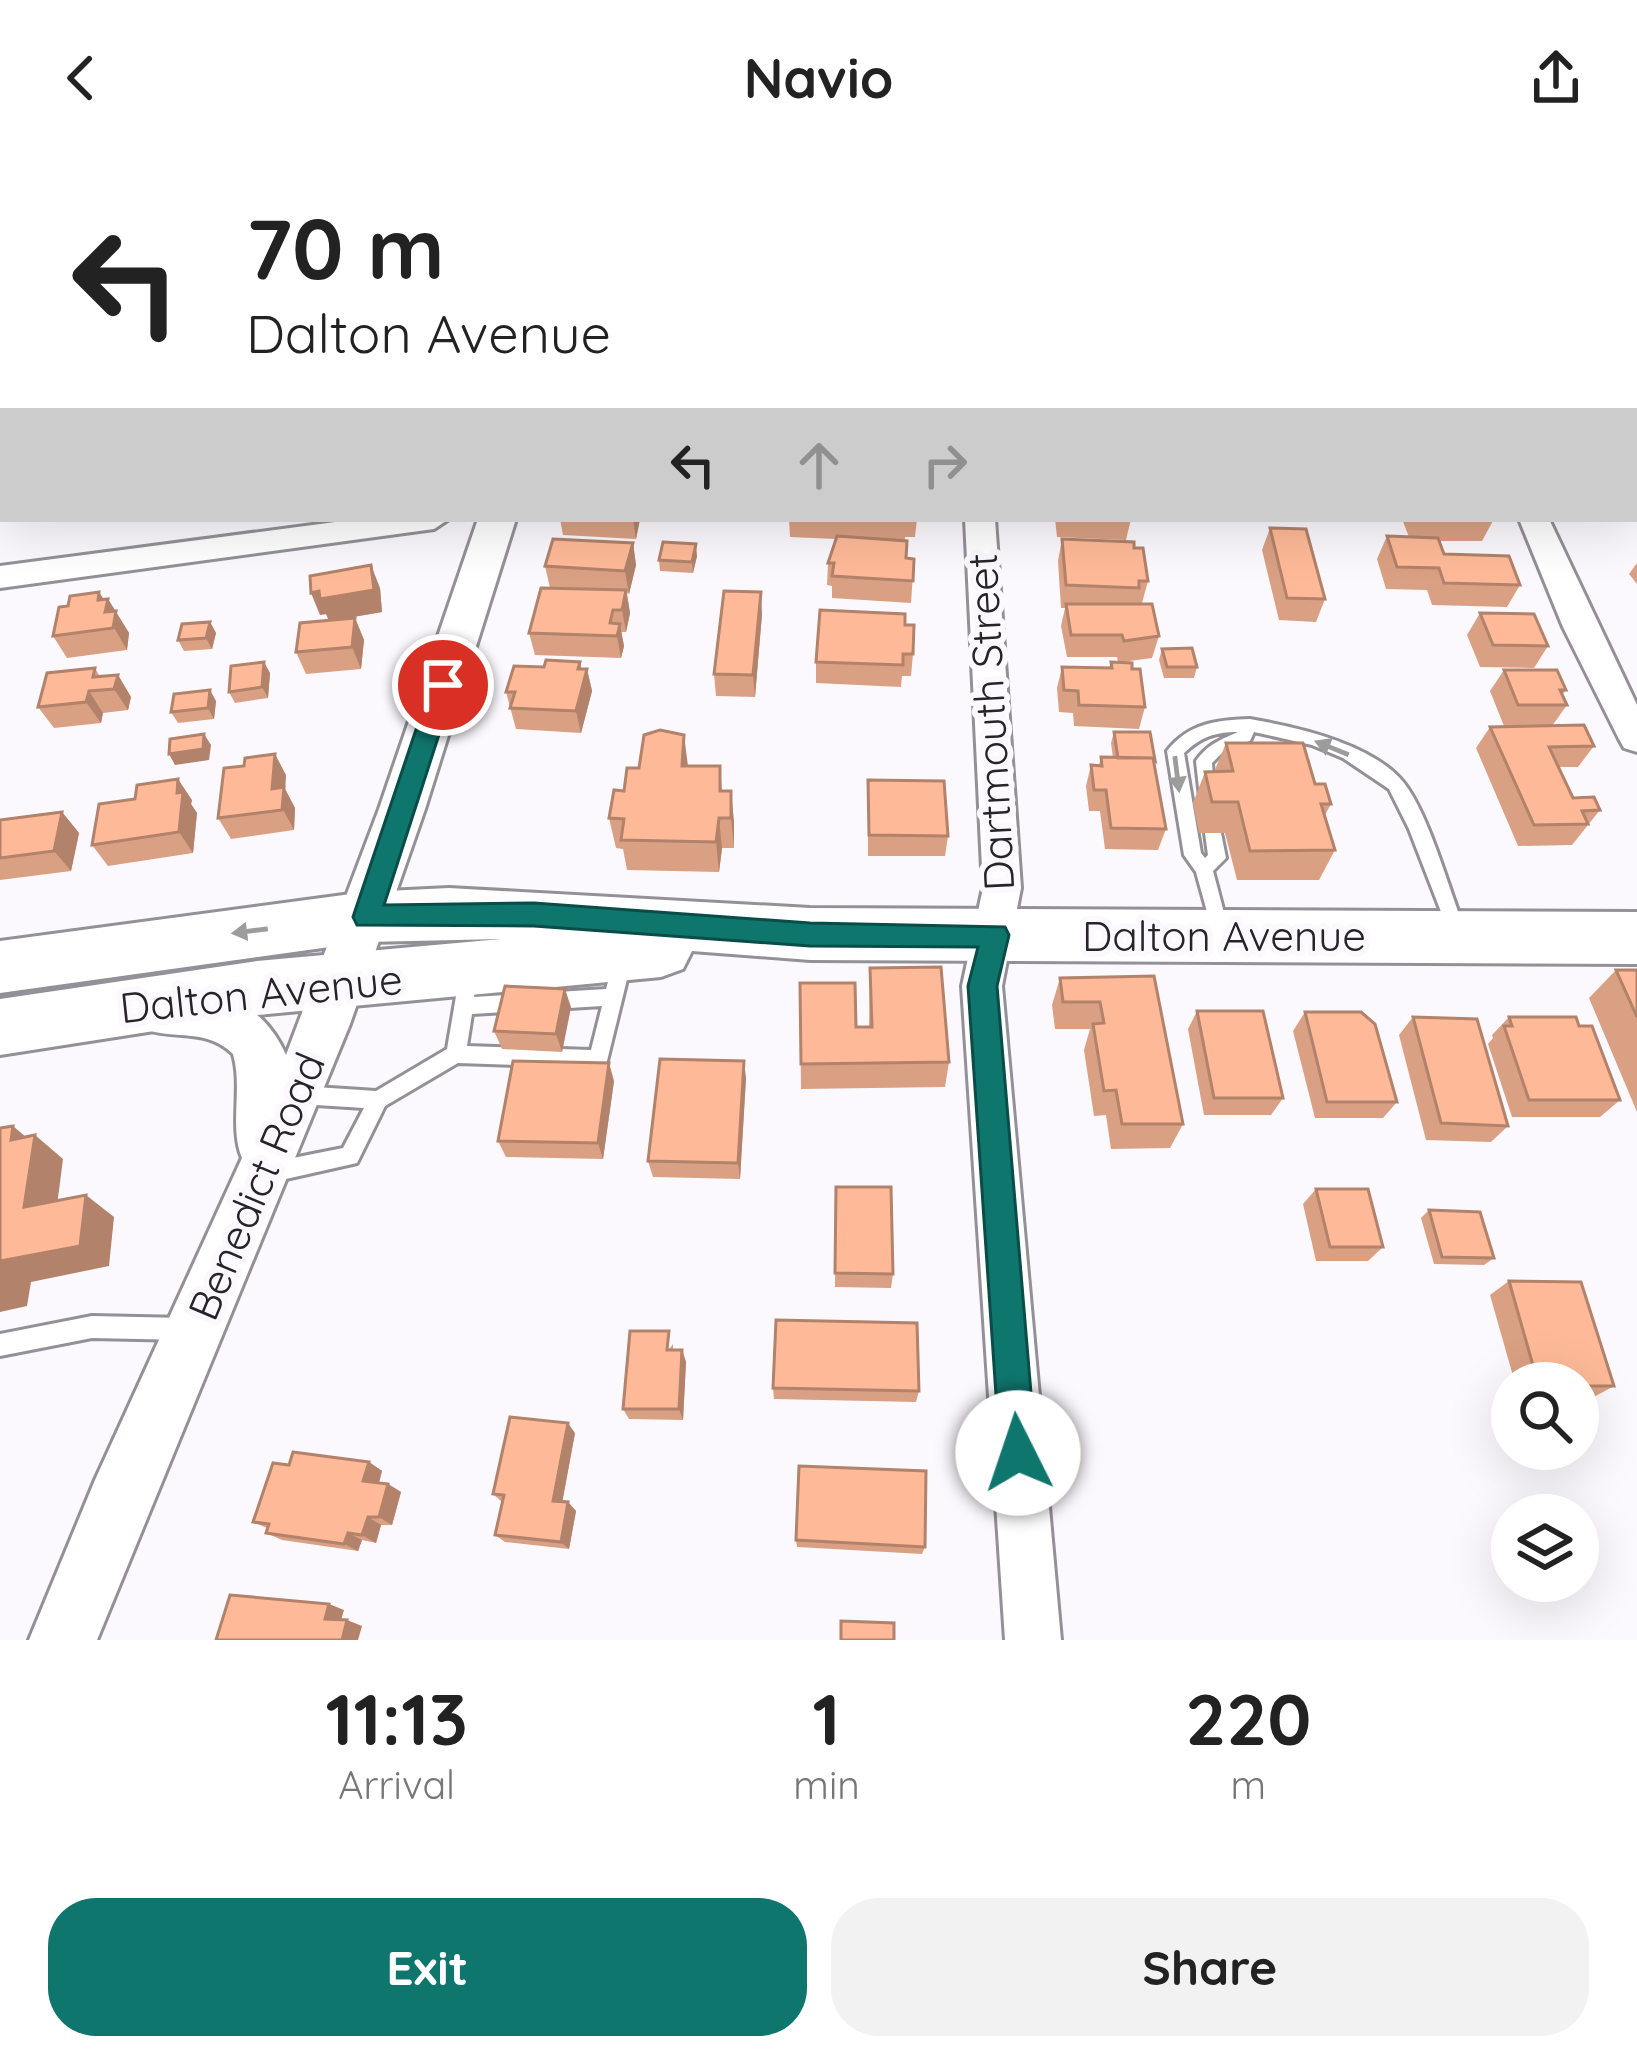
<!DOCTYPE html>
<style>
:root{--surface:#fff;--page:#f2f2f2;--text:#222;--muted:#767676;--accent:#0f766e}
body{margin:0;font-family:Quicksand,sans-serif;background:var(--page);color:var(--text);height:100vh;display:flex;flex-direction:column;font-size:45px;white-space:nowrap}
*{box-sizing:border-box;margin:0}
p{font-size:39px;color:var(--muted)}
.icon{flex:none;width:66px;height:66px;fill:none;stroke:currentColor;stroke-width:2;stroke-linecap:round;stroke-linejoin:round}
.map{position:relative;height:1484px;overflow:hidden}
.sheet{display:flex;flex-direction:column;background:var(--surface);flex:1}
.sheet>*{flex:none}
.top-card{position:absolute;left:0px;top:0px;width:1638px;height:366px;box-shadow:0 12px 48px #0002;background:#fff;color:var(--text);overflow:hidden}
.fabs{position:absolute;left:1491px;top:1206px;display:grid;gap:24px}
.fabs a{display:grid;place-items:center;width:108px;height:108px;border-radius:50%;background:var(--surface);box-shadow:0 12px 48px #0002;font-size:60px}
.pin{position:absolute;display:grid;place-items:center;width:102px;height:102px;color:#fff;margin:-51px;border:6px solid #fff;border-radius:50%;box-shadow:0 3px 12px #0007}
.me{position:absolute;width:132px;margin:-66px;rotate:356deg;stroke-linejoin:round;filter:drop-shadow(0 0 9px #0008)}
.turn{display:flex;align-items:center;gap:42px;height:252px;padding:0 48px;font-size:54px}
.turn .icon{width:156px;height:156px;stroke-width:2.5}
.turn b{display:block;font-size:84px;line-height:102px}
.lanes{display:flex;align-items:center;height:114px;padding:0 48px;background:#0003;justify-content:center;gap:60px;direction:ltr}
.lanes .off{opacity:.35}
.eta{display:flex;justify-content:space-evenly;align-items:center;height:204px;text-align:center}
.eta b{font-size:72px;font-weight:800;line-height:84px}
.button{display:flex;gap:24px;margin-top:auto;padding:24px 48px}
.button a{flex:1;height:138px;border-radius:48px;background:var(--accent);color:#fff;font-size:48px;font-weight:800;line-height:138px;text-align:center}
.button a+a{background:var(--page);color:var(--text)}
header{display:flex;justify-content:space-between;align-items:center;height:156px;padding:0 48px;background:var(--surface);font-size:54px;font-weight:800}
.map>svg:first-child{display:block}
</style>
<header><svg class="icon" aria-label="back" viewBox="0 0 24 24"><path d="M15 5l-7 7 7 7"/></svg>Navio<svg class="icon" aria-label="share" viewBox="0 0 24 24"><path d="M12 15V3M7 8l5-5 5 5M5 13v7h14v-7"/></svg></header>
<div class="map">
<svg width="1637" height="1484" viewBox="0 0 1637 1484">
<rect width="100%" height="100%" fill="#fcf9fe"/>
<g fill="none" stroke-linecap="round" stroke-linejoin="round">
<g stroke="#949097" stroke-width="6">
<path id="service" d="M1250 563C1297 571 1373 588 1404 627 1429 659 1449 734 1465 774L1462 779H1450L1409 673 1389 633 1343 602 1312 589 1254 576 1250 585 1227 592 1212 607 1214 636 1212 641H1200L1196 605C1208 588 1220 584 1238 576 1215 576 1201 581 1184 597L1201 697 1205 702 1208 699 1205 677 1208 672H1220L1226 702 1213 715 1229 776 1226 781H1214L1196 716 1184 699 1167 595C1189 567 1217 564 1250 563Z
M623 795 630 797 632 803 606 909 599 912 458 907 385 950 357 1007 268 1027 261 1024 258 1017 261 1010 268 1007 343 992 364 952 300 948 293 945 290 939 293 933 300 930 376 935 447 893 461 811 468 809 475 811 477 817 474 841 606 833 616 797ZM602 850 591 894 467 890 472 858Z
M92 1160 184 1162 192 1165 195 1173 192 1181 184 1184 92 1182 0 1200V1178Z"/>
</g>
<g stroke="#949097" stroke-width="6">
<path id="minor" d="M3 331V361L0 362V332Z
M358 363H449L434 373 0 432V410Z
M965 363H995L1021 732 1002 830 1061 1484H1005L962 830 983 732Z
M1519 363H1549L1637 549V596L1624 592 1619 583 1563 471Z"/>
</g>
<g stroke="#949097" stroke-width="6">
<path id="tertiary" d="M485 0H513V3H485Z
M758 0H797L799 3H760Z
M1635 189H1637V209H1635Z
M478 363H516L425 653 350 868 97 1484H29L95 1324 242 1002C229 971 243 932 233 898 207 872 176 884 144 873L136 857 144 841C203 820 261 842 286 899L379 653Z"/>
</g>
<g stroke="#949097" stroke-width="6">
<path id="primary" d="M449 732 810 752 1637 756V808L810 804 692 795 683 813 661 821 257 859 0 899V843L257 805 501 783 366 786 0 837V785L366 736Z"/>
</g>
<use href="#service" fill="#fff" fill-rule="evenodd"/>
<use href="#minor" fill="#fff" fill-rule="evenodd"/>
<use href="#tertiary" fill="#fff" fill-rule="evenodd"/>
<use href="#primary" fill="#fff" fill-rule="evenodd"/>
</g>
<path fill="#daa083" d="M951 0H1637V55H1635V3H965Z
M560 363H640L636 383 563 379Z
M789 363H917L915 381H905V384L906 402 914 403 911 447 832 442V430L827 429 828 407 836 383 790 381Z
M1055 363H1131L1126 384 1057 381Z
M1402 363H1494L1482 385H1439L1444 398 1520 429 1507 451 1432 449 1427 434 1386 433 1377 403 1387 380 1409 381Z
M1270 372 1325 443 1316 466 1279 464 1262 394Z
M1062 383 1134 392 1148 425 1142 447 1135 448 1159 480 1152 502 1122 506 1132 513 1145 551 1139 573 1074 570 1073 557 1059 556 1057 532 1062 511 1109 512 1111 506H1118L1117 501H1067L1061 470 1065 452H1061L1058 405Z
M633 387 636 409 629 438 627 437 630 457 626 476H621L624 490 621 502 535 499 529 477 550 432 545 410Z
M697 400 693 417 660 415 659 404Z
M1637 407V428L1629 418Z
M380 432 382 456 342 463 355 462 364 484 361 513 306 518 296 496 329 464 326 458 320 459Z
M99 436 104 444 108 443 129 477 127 494 67 502 53 480 68 450Z
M1480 457 1548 490 1534 512 1480 511 1467 479Z
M762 458 755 541 716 540 714 518Z
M210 466 216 477 212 493 184 495 178 484Z
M905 469 913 498 911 520H902L901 531 816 527V506Z
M1162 493 1197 511 1194 522H1164L1159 504Z
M95 512 100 521 118 519 131 541 128 554 103 557 101 567 54 572 38 551Z
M581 513H587L592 535 581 577 516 573 506 536Z
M1504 514 1566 534 1562 539 1567 549 1552 570 1594 590 1578 611H1559L1573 642 1600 654 1572 689 1518 690 1476 592 1490 571 1504 570 1490 535Z
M270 517 268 542 235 547 229 536Z
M216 545 214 563 178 567 171 556Z
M1114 576 1155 604 1154 608 1166 673 1158 694 1105 693 1100 655H1089L1086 630 1091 609H1099L1101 601 1113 602 1111 587Z
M1226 587 1315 628 1331 648 1325 659 1335 694 1319 724H1237L1225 677H1199L1193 647 1205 616H1214Z
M244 610 286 619 285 633 295 652 294 674 231 683 218 662Z
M688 610H720L722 635H731L734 692H722L719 716 627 714 623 693 616 692 609 662 624 635Z
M868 624 948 680 945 700H868Z
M192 644 191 648 197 657 193 697 108 710 92 689Z
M62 656 79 677 71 715 0 724V664Z
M870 812 949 906 945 931 801 933 800 827 856 871H869Z
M1616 814H1637V956L1589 842Z
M1154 820 1183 968 1170 992 1111 993 1106 959 1094 960 1084 894 1090 873H1055L1052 849 1060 822Z
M571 851 562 896 502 893 494 875Z
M1197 855 1283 942 1271 959H1204L1188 873Z
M1305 856 1397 946 1383 962H1315L1293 875Z
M1413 861 1508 970 1491 986 1426 984 1399 879Z
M1509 861 1579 870 1620 944 1600 961H1512L1488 888 1493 882 1492 879Z
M746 922 740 1023 653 1021 648 1005Z
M614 925 603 1003 506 1001 498 985Z
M836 1031 893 1118 891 1132 835 1131Z
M1316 1033 1383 1091 1368 1105H1316L1303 1048Z
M1429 1054 1494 1102 1484 1109 1434 1108 1421 1062Z
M1509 1125 1614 1230 1592 1242 1578 1241V1227H1515L1490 1139Z
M673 1188V1194H682L686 1206 683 1264 629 1263 623 1253Z
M773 1232 919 1235 916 1246 774 1243Z
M575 1277 562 1346H568L576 1355 569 1393 505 1386 495 1379 502 1346 493 1338Z
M369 1306 382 1315 379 1327 388 1328 401 1336 392 1369H381L376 1387 362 1384 358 1395 282 1384 266 1377 267 1372 253 1366 289 1309Z
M796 1384 925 1391 922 1398 797 1391Z"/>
<path fill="#b2826a" d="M182 0H212L211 3H158Z
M3 52V92L0 93V64Z
M633 363H640L636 383Z
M633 387 636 409 629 438 625 415Z
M696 388 697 400 693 417 692 406Z
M371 409 380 432 382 456 329 465 326 458 320 459 311 437Z
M626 434 630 457 626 476 622 454Z
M99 436 107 449 108 443 129 477 127 494 98 444Z
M761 436 762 458 755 541 753 519Z
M355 462 364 484 361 513 352 491Z
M210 466 216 477 212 493 206 482Z
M620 468 624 490 621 502 617 480Z
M264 506 270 517 268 542 262 531Z
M580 506 584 525 587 513 592 535 581 577 576 555Z
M118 519 131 541 128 554 114 533Z
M210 534 216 545 214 563 208 552Z
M89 535 103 557 101 567 86 546Z
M204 578 211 589 209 604 175 609 169 598Z
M684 579 688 610H682Z
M275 598 286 619 285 633 295 652 294 674 272 633Z
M178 623 192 644 191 648 197 657 193 697 179 676 177 637Z
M731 635 734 665V692L731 662Z
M62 656 79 677 71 715 54 695Z
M719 662 722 692 719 716 716 686Z
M565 833 571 851 562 896 556 878Z
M744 905 746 922 740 1023 738 1007Z
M609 907 614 925 603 1003 598 987Z
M13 970 33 987 35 979 63 1003 54 1073 24 1051 11 984Z
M86 1039 114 1061 109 1110 31 1126 27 1150 0 1156V1105Z
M682 1194 686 1206 683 1264 679 1253Z
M568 1267 575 1277 561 1353 553 1345Z
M369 1306 382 1315 377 1334 363 1325Z
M388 1328 401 1336 392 1369 379 1361Z
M568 1346 576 1355 569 1393 561 1386Z
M368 1361 381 1369 376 1387 362 1379Z
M348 1377 362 1384 358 1395 344 1388Z
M329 1448 344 1454 340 1468 325 1463Z
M347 1464 362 1470 358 1484H342Z"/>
<path fill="#feba98" stroke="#b2826a" stroke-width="3" d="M400 0H438V3H400Z
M1101 0H1482L1497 3H1116Z
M1564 0H1637V19L1635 18V3H1576Z
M3 27V43H0V28Z
M1270 372 1306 373 1325 443 1287 442Z
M837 380 907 385 906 402 914 403 913 425 832 420 834 407H828Z
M1387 380 1438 382 1444 398 1509 400 1520 429 1444 427 1439 412 1397 411Z
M553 383 633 387 625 415 545 410Z
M1062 383 1134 386V392H1143L1148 425H1139V432L1066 429Z
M663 386 696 388 692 406 659 404Z
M371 409 374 434 320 443 319 435 311 437 310 420Z
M541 432 626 434 622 454H613L610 467 620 468 617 480 529 477Z
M724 435 761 436 753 519 714 518Z
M99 436 98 444 108 443 105 456 116 455 113 472 53 480 59 451 68 450 70 440Z
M1066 448H1152L1159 480 1124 485 1122 479H1071Z
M820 454 905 458V469H914L913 498H903V509L816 506Z
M1480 457 1534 458 1548 490 1493 489Z
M355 462 352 491 296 496 300 467Z
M210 466 206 482 178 484 182 468Z
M1192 492 1197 511H1167L1162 493Z
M546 504 580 506 578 513H587L576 555 510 552 515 536H506L514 510 544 511Z
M264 506 262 531 229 536 231 510Z
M1111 506 1132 507V513H1140L1145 551 1079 549 1078 535 1064 534 1062 511 1112 512Z
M95 512 93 521 118 519 114 533 89 535 86 546 38 551 47 517Z
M1504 514H1557L1566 534H1560L1567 549H1518Z
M210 534 208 552 171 556 174 538Z
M1584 569 1594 590 1549 591 1573 642 1594 641 1600 654 1582 655 1588 668 1534 669 1490 571Z
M660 574 684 579 682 610H720V635H731V662H719L716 686 621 684 624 663 609 662 614 634 624 635 627 612H639L644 579Z
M1114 576H1150L1155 604 1153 602H1118Z
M204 578 203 593 169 598 170 583Z
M1226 587H1303L1315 628H1325L1331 648H1321L1335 694 1250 695 1238 646H1212L1205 616 1233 615Z
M275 598 272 633 284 631 282 654 218 662 224 612 244 610 245 602Z
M1101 601 1153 602 1166 673 1111 672 1106 634H1094L1091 609 1102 610Z
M178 623 177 637 183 636 179 676 92 689 99 648 135 643 137 629Z
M868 624 944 625 948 680 869 679Z
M62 656 54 695 0 702V664Z
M941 811 949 906 801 908 800 827H855L856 871H872L870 812Z
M1616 814H1637V861Z
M1154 820 1183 968H1122L1116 934 1104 935 1093 868 1104 867 1100 846H1063L1060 822Z
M505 830 565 833 556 878 494 875Z
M1197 855H1263L1283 942H1214Z
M1305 856H1361L1375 868 1397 946H1327Z
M1413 861 1477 863 1508 970 1441 967Z
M1509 861H1576L1579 870H1592L1620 944H1529L1504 870H1512Z
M660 903 744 905 738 1007 648 1005Z
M513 905 609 907 598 987 498 985Z
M13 970 11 984 35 979 24 1051 86 1039 80 1090 0 1105V972Z
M836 1031H891L893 1118 835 1117Z
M1316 1033H1368L1383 1091H1330Z
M1429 1054 1480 1056 1494 1102 1442 1101Z
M1509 1125 1581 1126 1614 1230H1578V1227H1538Z
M776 1164 917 1167 919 1235 773 1232Z
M630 1175H669L667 1194H682L679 1253H623Z
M510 1261 568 1267 553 1345 568 1346 561 1386 495 1379 504 1339 493 1338Z
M293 1296 369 1306 363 1325 388 1328 379 1361H368L362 1379 348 1377 344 1388 266 1377 269 1368 253 1366 273 1307 289 1309Z
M799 1310 926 1315 925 1391 796 1384Z
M230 1439 329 1448 325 1463 347 1464 342 1484H216Z
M841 1465 894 1467V1484H841Z"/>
<defs><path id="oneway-solid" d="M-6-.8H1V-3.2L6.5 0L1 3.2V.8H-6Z" transform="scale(3)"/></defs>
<g fill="#9d9c9d">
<use href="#oneway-solid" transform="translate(1332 592) rotate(-158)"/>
<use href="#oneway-solid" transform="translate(1177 618) rotate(83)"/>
<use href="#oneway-solid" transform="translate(250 775) rotate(173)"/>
</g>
<path fill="#0f766e" stroke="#0a4d48" stroke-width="3" d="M443 520 455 529 384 749 534 747 810 767 1005 771 1009 779 997 830 1036 1297 1031 1310 1018 1315 1006 1310 1000 1297 968 830 978 791 810 790 534 770 357 769 353 761 431 529Z"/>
<g text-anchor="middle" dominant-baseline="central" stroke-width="12" stroke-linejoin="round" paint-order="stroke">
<g font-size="42" fill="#252426" stroke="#fcf9fe">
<text transform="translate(990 566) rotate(-93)">Dartmouth Street</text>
<text x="1224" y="779">Dalton Avenue</text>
<text transform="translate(261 837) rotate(-6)">Dalton Avenue</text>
<text transform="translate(256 1030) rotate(-67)">Benedict Road</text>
</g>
</g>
</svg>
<div class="fabs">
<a><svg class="icon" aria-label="search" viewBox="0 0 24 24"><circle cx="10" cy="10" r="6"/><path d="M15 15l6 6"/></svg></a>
<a><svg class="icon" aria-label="layers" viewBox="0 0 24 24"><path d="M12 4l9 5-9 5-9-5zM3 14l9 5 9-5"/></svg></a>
</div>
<div class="pin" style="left:443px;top:529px;background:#d93025"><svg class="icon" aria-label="arrive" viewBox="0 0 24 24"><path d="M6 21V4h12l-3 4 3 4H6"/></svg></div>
<svg class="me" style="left:1018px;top:1297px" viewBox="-20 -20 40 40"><circle r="19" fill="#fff"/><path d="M0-13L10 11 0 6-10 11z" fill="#0f766e"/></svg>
<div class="top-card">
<div class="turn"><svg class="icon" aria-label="left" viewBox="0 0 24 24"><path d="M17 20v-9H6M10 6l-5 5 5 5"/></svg><div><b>70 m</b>Dalton Avenue</div></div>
<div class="lanes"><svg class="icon" aria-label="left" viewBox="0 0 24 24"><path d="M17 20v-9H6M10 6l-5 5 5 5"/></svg><svg class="icon off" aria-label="ahead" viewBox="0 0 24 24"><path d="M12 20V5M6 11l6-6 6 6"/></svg><svg class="icon off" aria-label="right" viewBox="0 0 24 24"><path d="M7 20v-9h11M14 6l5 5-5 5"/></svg></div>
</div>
</div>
<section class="sheet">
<div class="eta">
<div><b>11:13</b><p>Arrival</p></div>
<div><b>1</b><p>min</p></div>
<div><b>220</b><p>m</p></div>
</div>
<div class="button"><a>Exit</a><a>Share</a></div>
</section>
